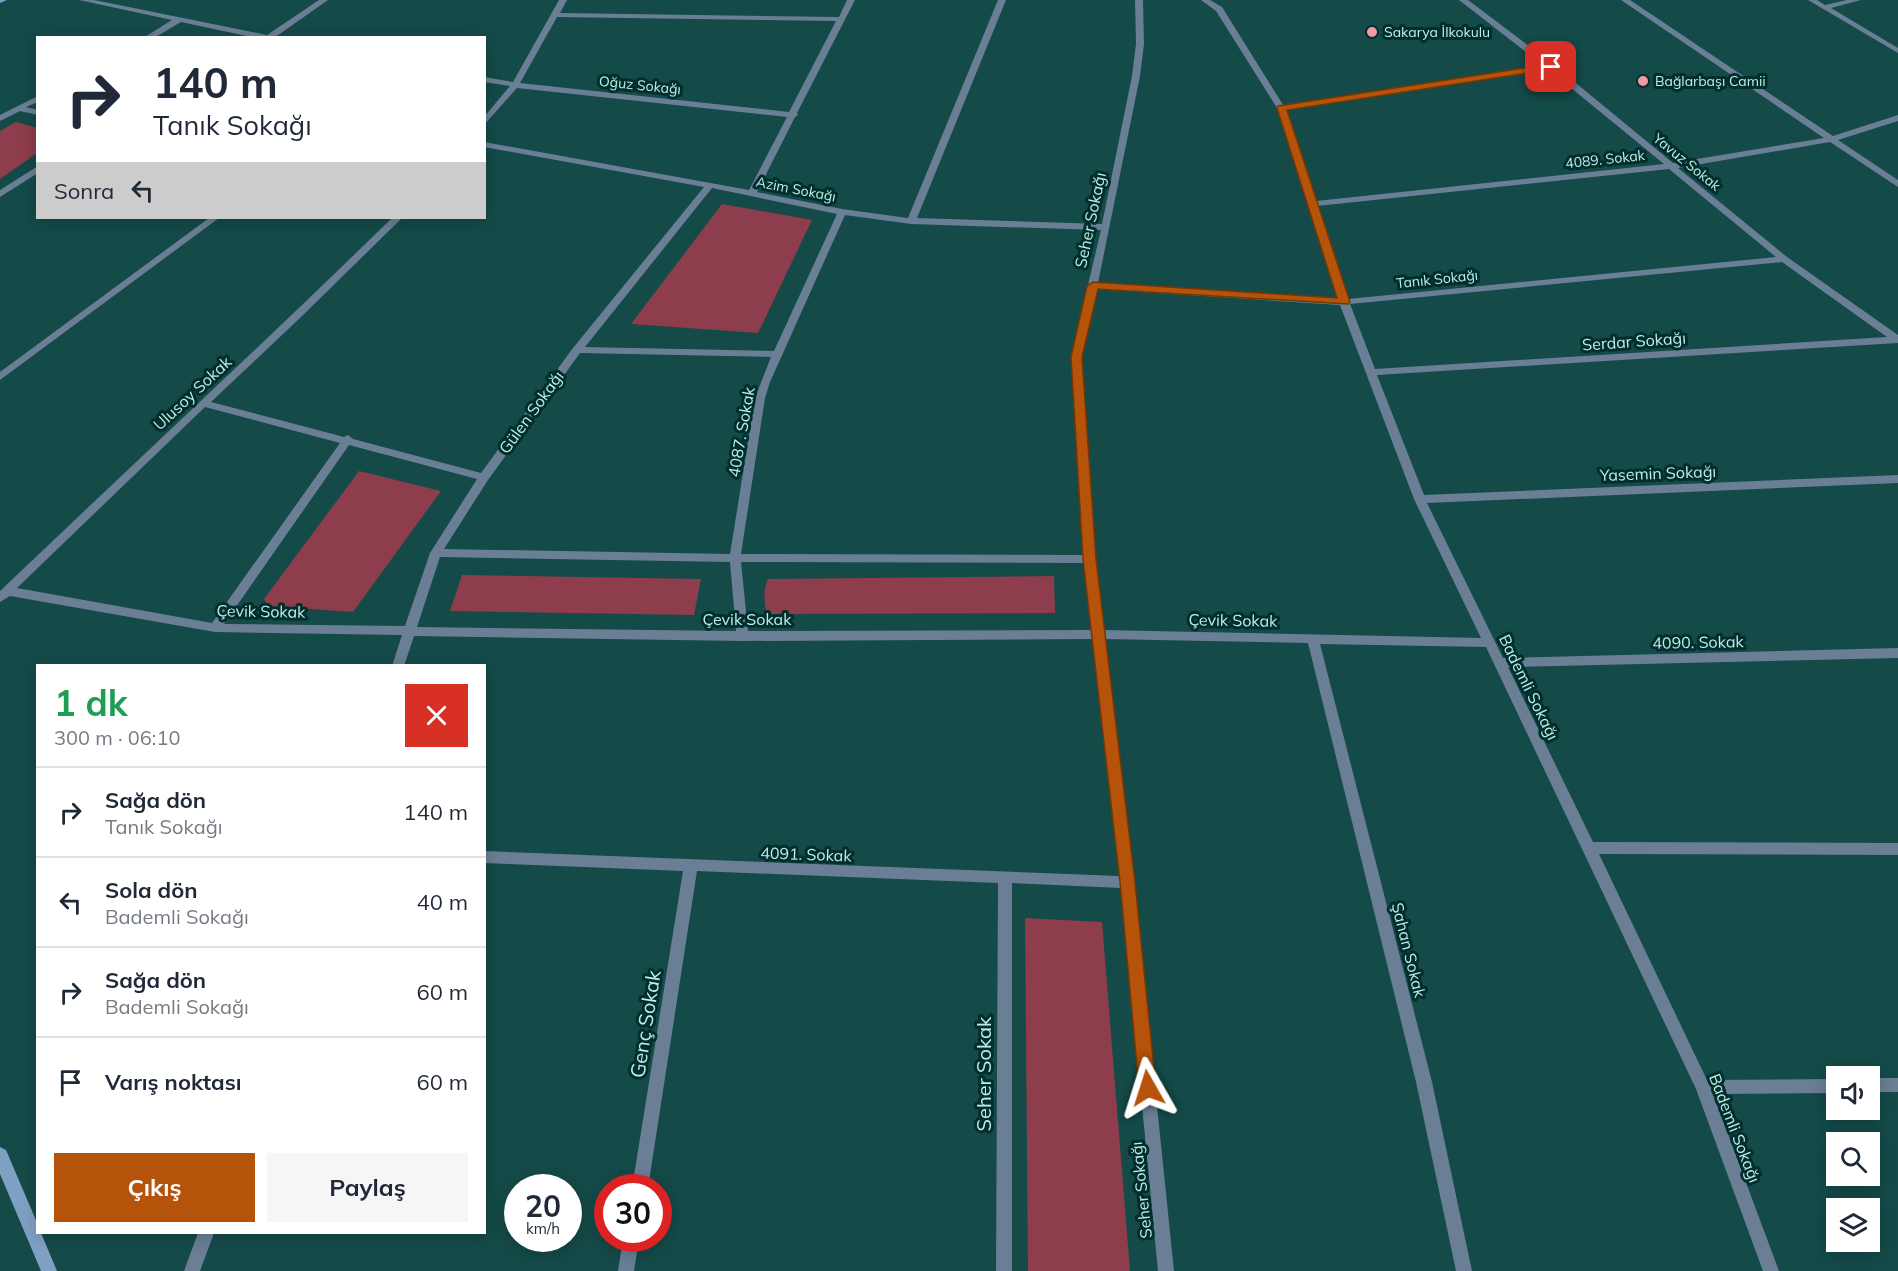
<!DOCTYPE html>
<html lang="tr">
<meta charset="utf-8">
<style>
:root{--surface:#fff;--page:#f6f6f7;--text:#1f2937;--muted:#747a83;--line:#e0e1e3;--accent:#b45309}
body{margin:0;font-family:Mulish,sans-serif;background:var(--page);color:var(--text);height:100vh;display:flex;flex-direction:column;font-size:22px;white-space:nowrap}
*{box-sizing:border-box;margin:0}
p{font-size:20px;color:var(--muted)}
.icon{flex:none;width:33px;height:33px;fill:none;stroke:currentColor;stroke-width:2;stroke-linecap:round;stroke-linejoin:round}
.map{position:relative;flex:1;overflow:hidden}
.details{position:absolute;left:36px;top:664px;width:450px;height:570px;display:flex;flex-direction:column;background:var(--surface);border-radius:0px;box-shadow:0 3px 15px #0003}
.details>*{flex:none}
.top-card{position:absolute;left:36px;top:36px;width:450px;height:183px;border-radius:0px;box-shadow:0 3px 15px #0003;background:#fff;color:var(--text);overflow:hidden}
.buttons{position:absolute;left:1826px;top:1066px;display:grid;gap:12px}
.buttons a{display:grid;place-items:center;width:54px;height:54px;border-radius:0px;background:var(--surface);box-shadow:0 3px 15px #0003;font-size:30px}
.speed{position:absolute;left:504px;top:1174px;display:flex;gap:12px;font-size:30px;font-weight:700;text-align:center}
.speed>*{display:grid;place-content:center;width:78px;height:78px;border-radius:50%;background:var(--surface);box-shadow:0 3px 15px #0003;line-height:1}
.speed small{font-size:15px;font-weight:400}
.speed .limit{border:9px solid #d22;background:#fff;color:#111}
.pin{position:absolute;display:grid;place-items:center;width:51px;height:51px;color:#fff;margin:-26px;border-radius:12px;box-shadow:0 3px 9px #0006}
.me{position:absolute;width:66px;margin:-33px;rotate:354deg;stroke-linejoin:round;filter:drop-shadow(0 0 4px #0008)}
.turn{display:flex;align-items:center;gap:21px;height:126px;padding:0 18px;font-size:27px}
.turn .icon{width:78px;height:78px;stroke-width:2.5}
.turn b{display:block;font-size:42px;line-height:51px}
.then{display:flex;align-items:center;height:57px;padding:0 18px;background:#0003;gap:12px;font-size:22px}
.round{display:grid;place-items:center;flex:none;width:63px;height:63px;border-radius:0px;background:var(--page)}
.overview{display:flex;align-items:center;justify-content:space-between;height:102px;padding:0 18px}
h1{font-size:36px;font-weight:700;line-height:45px;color:#1e9e55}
.action{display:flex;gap:12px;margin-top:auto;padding:12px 18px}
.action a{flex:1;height:69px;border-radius:0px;background:var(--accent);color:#fff;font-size:24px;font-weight:700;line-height:69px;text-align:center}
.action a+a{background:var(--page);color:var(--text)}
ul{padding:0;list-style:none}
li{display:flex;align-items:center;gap:18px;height:90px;padding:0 18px;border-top:2px solid var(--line)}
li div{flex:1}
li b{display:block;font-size:22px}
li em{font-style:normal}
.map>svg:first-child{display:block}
</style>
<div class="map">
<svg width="1898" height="1271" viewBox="0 0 1898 1271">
<rect width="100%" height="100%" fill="#144a48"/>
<path fill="#8e3d4c" d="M16 122 37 128V153L0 179V131Z
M722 204 812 220 758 333 631 324Z
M359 471 441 491 353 612 268 606 264 599Z
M462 575 701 579 694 615 450 611Z
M1054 576 1055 613 767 614C764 604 763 588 768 579Z
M1025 918 1102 922 1130 1271H1028Z"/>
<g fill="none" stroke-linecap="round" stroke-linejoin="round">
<path fill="#6a7f95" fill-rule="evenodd" d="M79 0H94L267 35 319 0H328L274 38H256L181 22 154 38H143L172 20Z
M559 0H567L560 13 839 17 847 0H855L797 113 798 115 795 117 757 192 842 209 908 218 998 0H1006L917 218 1102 224 1132 76 1136 44 1135 0H1143L1144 44 1140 76 1098 283 1338 299 1277 108 1216 11 1201 0H1210L1222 7 1283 105 1544 66 1459 0H1468L1554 65 1673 163 1824 138 1621 0H1630L1833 136 1898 115V121L1838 140 1898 180V187L1830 142 1678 168 1787 257 1898 335V343L1377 375 1424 495 1898 475V483L1427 503 1503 658 1898 648V658L1508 667 1593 842 1898 843V855L1599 854 1707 1080 1836 1079V1093L1713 1094 1779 1271H1763L1696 1089 1486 647 1320 644 1432 1082 1472 1271H1456L1416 1082 1308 643 1104 639 1134 882 1174 1271H1158L1121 888 1012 883V1271H996L998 883 697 871 648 1188H632L683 871 484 863V851L1119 876 1092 639 742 641 414 636 404 666H392L402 635 215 632 10 596 0 602V591C131 466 263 344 392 218H402L300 318 211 402 344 437 348 435 353 439 481 473 573 348 704 187 484 147V142L749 190 787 117 517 88 484 125V117L510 86 484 82V77L513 82ZM557 17 836 21 789 112 520 83ZM1549 70 1664 164 1316 201 1286 110ZM1669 169 1776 257 1348 299 1317 206ZM712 188 837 214 774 351 585 347ZM845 215 911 224 1101 230 1071 357 1083 555 741 554 765 398 770 382ZM1782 262 1887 337 1375 369 1350 304ZM1096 289 1340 305 1414 499 1481 638 1103 630 1095 559 1081 357ZM580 353 771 357 755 398 730 554 444 549 488 480ZM205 407 340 443 212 623 17 588ZM349 445 477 479 430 553 405 626 224 624ZM440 557 730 562 736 631 417 627ZM741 562 1084 563 1091 630 748 631Z
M1808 0H1817L1825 5 1847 0H1861L1831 8 1898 48V53Z
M38 96V102L26 107 38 110V115L20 111 0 121V115Z
M38 166V173L0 197V190Z
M209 218H219L0 380V372Z
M1869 1078H1898V1092H1869Z
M198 1233H214L200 1271H184Z
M623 1239H639L634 1271H618Z"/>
<path fill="#80a0c3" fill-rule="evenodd" d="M0 0H7L0 3Z
M0 1147 6 1150 38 1225V1233H41L57 1271H41L0 1174Z"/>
</g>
<path fill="#b45309" stroke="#753606" stroke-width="1.5" d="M1551 64 1554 65V69L1287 110 1350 302 1348 304 1098 289 1082 357 1096 559 1135 882 1156 1088 1154 1094 1148 1096 1142 1094 1139 1088 1120 882 1083 559 1071 357 1087 286 1093 282 1337 298 1277 108 1278 106Z"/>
<g fill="#f49aa7" stroke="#012f2d" stroke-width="2">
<circle cx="1372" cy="32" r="6"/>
<circle cx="1643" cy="81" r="6"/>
</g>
<g text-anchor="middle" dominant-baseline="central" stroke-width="6" stroke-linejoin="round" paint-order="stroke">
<g font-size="14" fill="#c0ede9" stroke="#012f2d" text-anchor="start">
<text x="1384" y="32">Sakarya İlkokulu</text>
<text x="1655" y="81">Bağlarbaşı Camii</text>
</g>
<g font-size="14" fill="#c0ede9" stroke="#012f2d">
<text transform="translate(640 85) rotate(6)">Oğuz Sokağı</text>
<text transform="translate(1605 159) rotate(-6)">4089. Sokak</text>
<text transform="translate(1687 162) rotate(39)">Yavuz Sokak</text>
<text transform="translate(796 189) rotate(11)">Azim Sokağı</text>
<text transform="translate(1437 279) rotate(-6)">Tanık Sokağı</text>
</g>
<g font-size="16" fill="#c0ede9" stroke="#012f2d">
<text transform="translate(1090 220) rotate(-78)">Seher Sokağı</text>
<text transform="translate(1634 341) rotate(-4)">Serdar Sokağı</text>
<text transform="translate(192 393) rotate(-43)">Ulusoy Sokak</text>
<text transform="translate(531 412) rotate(-54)">Gülen Sokağı</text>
<text transform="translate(741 432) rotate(-80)">4087. Sokak</text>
<text transform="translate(1658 473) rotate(-2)">Yasemin Sokağı</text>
<text transform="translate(261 611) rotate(1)">Çevik Sokak</text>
<text x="747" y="619">Çevik Sokak</text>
<text transform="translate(1233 620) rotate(1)">Çevik Sokak</text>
<text transform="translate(1698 642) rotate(-1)">4090. Sokak</text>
<text transform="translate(1529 687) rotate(64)">Bademli Sokağı</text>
<text transform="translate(806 854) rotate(2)">4091. Sokak</text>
<text transform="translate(1409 950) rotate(76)">Şahan Sokak</text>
<text transform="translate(1735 1128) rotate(69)">Bademli Sokağı</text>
<text transform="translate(1141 1190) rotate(-96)">Seher Sokağı</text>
</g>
<g font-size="20" fill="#c0ede9" stroke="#012f2d">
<text transform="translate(645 1024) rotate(-81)">Genç Sokak</text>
<text transform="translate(983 1074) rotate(-90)">Seher Sokak</text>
</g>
</g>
</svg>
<div class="buttons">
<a><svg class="icon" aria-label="sound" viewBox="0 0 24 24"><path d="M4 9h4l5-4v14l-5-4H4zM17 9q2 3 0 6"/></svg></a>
<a><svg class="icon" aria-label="search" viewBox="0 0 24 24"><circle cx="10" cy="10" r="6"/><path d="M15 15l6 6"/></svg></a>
<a><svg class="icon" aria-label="layers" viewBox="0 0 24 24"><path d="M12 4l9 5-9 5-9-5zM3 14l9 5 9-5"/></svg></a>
</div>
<div class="speed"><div>20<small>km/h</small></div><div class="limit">30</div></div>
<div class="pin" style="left:1551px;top:67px;background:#d93025"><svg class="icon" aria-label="arrive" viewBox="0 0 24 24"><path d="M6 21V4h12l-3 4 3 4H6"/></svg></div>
<svg class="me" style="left:1148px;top:1088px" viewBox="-20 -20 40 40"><path d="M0-17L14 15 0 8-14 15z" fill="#b45309" stroke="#fff" stroke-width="4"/></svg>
<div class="top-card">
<div class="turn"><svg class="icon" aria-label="right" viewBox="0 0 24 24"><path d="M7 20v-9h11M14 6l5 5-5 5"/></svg><div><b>140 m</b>Tanık Sokağı</div></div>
<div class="then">Sonra<svg class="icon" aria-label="left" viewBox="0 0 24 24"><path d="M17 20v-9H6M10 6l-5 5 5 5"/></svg></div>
</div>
<section class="details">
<div class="overview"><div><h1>1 dk</h1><p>300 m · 06:10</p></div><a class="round" style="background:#d93025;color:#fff"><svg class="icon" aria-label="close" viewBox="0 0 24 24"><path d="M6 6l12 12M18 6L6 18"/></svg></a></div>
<ul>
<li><svg class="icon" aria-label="right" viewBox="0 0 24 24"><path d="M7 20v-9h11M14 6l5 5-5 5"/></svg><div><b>Sağa dön</b><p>Tanık Sokağı</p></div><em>140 m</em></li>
<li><svg class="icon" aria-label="left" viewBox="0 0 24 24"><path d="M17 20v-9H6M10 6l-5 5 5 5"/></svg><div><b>Sola dön</b><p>Bademli Sokağı</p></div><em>40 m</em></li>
<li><svg class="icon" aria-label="right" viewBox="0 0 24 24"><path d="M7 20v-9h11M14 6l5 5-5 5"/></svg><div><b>Sağa dön</b><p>Bademli Sokağı</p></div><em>60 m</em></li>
<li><svg class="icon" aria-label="arrive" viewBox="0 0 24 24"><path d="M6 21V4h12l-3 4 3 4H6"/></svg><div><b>Varış noktası</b></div><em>60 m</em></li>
</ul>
<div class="action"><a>Çıkış</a><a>Paylaş</a></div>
</section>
</div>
